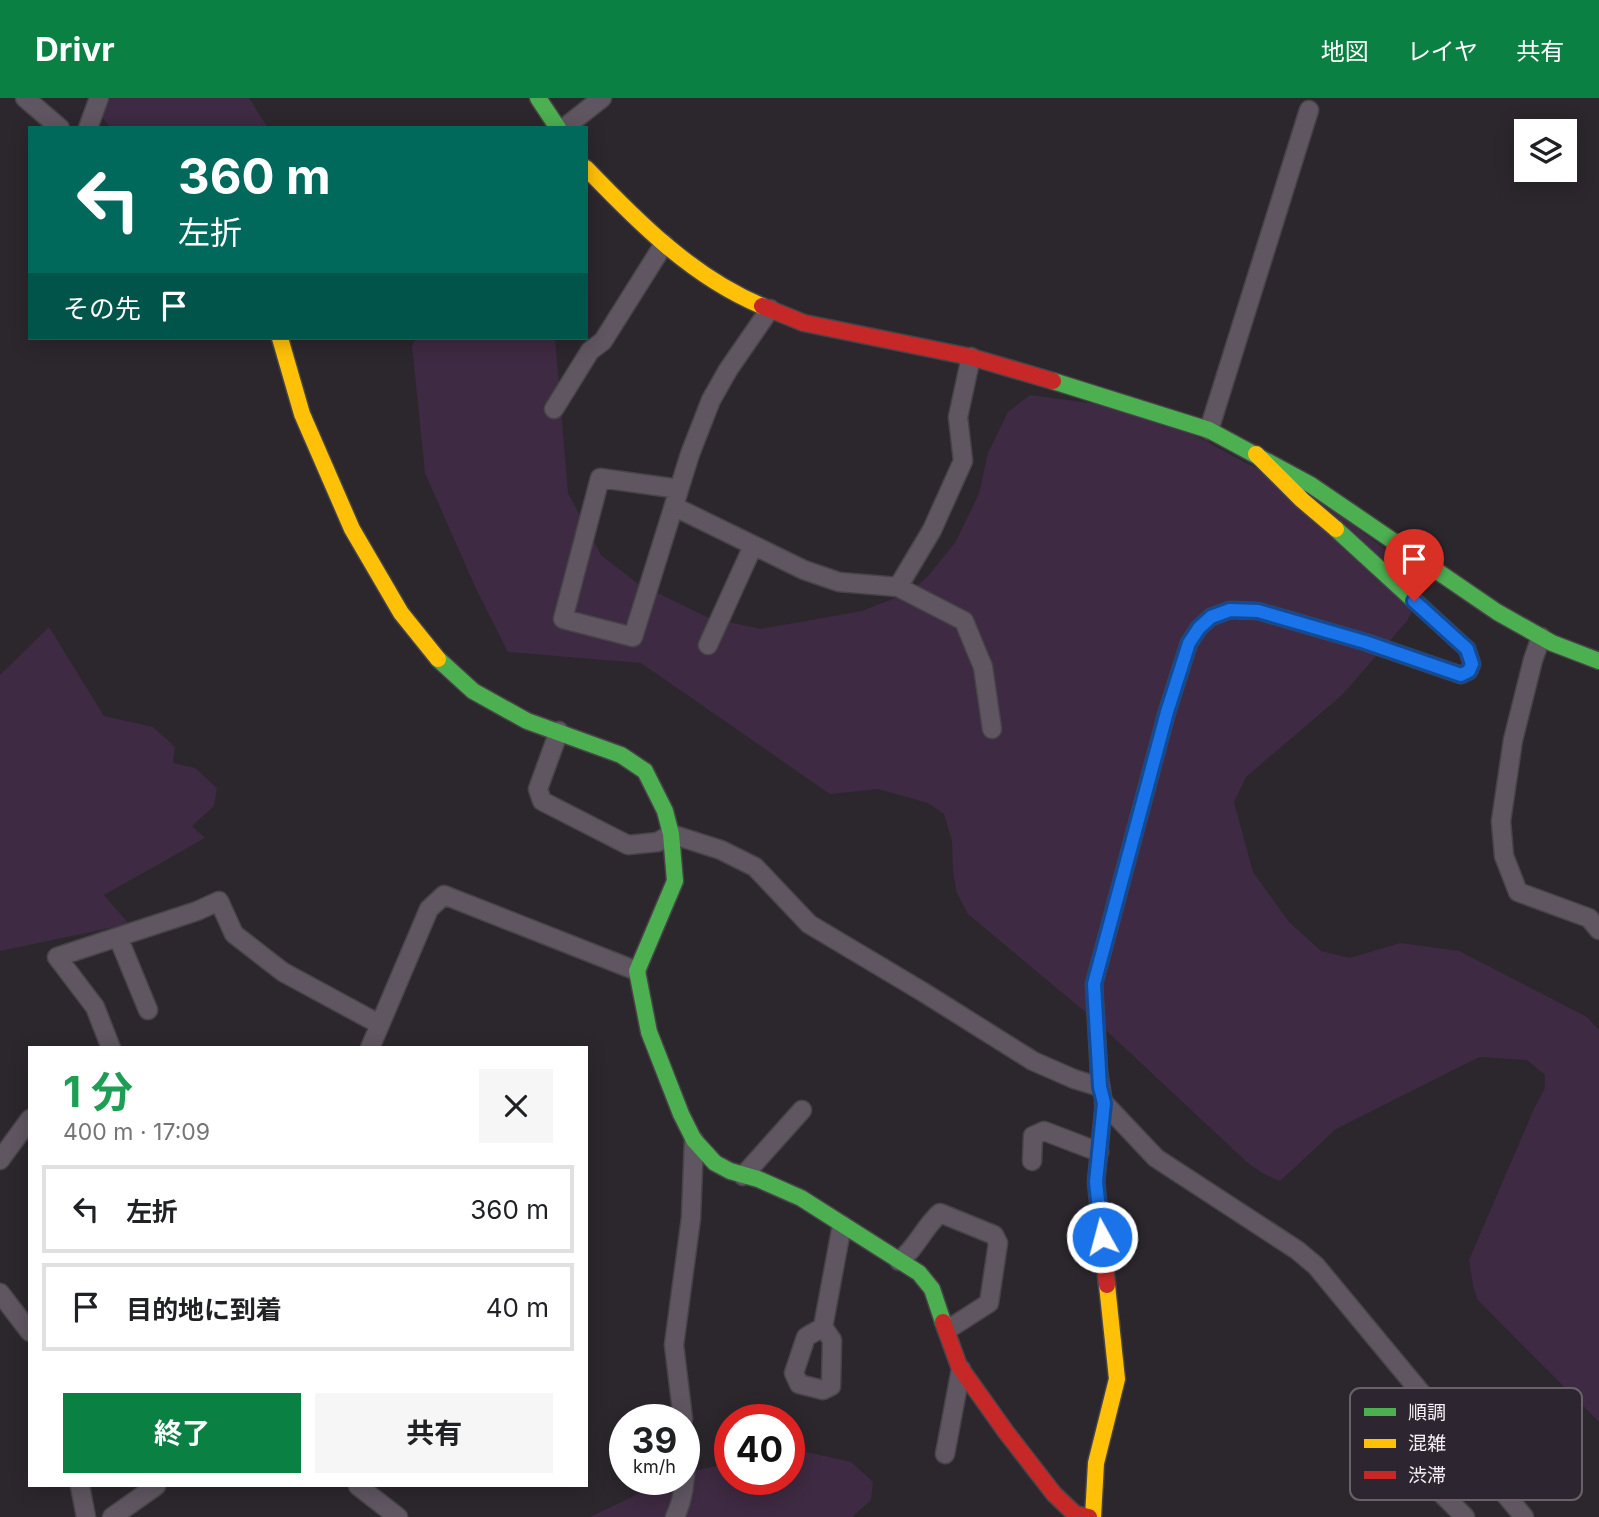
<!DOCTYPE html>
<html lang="ja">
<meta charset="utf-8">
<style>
:root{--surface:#fff;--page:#f6f6f6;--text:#202124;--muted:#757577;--line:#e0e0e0;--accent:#0b8043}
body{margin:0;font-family:Inter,"Noto Sans JP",sans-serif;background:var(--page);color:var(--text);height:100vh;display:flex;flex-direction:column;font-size:26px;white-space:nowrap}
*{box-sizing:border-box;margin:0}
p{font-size:23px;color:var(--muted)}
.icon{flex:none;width:38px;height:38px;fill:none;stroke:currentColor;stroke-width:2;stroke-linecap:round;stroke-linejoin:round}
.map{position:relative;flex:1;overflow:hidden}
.panel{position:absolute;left:28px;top:948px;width:560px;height:441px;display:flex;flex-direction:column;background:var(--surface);border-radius:0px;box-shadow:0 4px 18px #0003}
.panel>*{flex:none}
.guide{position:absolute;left:28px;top:28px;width:560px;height:214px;border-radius:0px;box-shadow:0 4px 18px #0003;background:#00695c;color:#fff;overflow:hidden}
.controls{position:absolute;left:1514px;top:21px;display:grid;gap:14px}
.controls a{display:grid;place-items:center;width:63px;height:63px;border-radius:0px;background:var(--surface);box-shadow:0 4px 18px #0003;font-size:35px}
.speed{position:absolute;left:609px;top:1306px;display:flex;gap:14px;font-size:35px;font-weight:700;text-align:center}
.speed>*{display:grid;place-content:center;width:91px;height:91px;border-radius:50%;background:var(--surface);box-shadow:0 4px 18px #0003;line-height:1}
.speed small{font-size:18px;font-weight:400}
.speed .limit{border:10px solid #d22;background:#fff;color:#111}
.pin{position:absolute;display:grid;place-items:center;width:60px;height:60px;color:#fff;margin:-72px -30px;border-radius:50% 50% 50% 0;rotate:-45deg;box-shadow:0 0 7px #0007}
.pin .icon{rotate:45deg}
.me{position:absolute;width:77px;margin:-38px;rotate:353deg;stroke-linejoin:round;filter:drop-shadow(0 0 5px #0008)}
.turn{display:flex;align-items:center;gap:24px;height:147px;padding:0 35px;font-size:32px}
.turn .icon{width:91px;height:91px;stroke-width:2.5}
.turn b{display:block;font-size:49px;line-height:60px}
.then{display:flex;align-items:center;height:66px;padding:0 35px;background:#0003;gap:14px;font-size:26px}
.round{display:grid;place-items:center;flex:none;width:74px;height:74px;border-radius:0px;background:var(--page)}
.head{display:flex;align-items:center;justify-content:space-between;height:119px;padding:0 35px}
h1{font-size:42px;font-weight:700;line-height:52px;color:#1e9e55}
.action{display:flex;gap:14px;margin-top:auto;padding:14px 35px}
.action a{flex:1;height:80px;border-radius:0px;background:var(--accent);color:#fff;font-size:28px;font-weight:700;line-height:80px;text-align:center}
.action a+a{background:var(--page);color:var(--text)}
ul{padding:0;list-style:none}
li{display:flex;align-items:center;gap:21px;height:88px;margin:0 14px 10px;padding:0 21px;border:4px solid var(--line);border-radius:0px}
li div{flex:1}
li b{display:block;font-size:26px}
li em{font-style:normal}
header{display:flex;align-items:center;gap:42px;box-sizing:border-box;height:98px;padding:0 35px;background:var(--accent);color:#fff}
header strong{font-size:33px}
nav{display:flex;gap:38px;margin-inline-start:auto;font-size:24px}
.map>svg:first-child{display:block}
</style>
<header>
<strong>Drivr</strong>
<nav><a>地図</a><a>レイヤ</a><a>共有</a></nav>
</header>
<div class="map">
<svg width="1599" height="1419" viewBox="0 0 1599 1419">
<rect width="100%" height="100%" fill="#2c272d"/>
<path fill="#3e2a42" d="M91 0H249L268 30H111L102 19Z
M416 240H555L568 395 601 457 637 485 709 520 761 531 862 513 910 494 928 478 955 445 979 396 988 355 1008 314 1030 297 1150 313 1333 412 1414 473 1424 488 1407 523 1342 597 1246 679 1234 704 1253 774 1289 824 1321 853 1350 860 1400 845 1459 853 1587 919 1599 932V1324L1477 1201 1473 1187 1469 1162 1534 1011 1545 990V977L1527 962 1479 959 1336 1031 1280 1083 1264 1076 1249 1066 1096 923 968 816 957 795 953 774 952 743 944 716 928 705 878 691 830 696 641 565 508 554 477 493 425 375 412 248Z
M49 529 104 618 153 629 175 649 173 665 195 670 217 690 214 708 192 728 205 740 104 797 129 826 0 853V577Z
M802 1353 851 1364 873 1384 871 1402 852 1419H590L669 1381H684V1375L730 1365V1381H789V1355Z"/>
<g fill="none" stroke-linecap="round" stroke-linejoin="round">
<g stroke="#474448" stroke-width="21">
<path id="street" d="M25 0 60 30
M88 30 99 0
M564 30 602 0
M554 311 590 253 603 243 664 146
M1209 332 1309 12
M679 391 600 380 563 521 633 539 690 356 711 302 728 272 770 211
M675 409 804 472 839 484 898 489 964 523 983 569 992 631
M898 489 932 432 963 363 958 319 971 259
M1541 539 1533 562 1513 642 1501 723 1504 758 1518 794 1589 820 1599 832
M708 547 753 448
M559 633 538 691 542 703 628 747 658 744 671 736 721 752 755 769 809 826 923 894 1033 963 1074 981 1100 989
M118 839 148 912
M111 950 95 909 57 859 197 813 219 803 234 836 283 874 379 926
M370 950 429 811 444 797 637 873
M1104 1005 1156 1060 1297 1152 1316 1168 1524 1419
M0 1062 30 1021
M1032 1063 1033 1038 1044 1033 1099 1054
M743 1078 802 1012
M899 1163C916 1151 924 1129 940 1115L994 1137 998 1145 989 1205 947 1232
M0 1195 30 1234
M823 1229 806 1239 794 1275 799 1286 823 1292 831 1288 832 1242 823 1229 842 1127
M683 1321 674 1247 691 1120 694 1042
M1457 1339 1421 1375 1465 1419
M945 1356 961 1271
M80 1388 86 1419
M358 1388 398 1419
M112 1419 156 1388
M675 1419C687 1394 687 1363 684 1335"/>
</g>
<g stroke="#474448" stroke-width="19">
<path id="fast" d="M538 0 558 30
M1053 283 1209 332 1311 387 1497 514 1552 545 1599 563
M438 561 473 593 527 623 621 657 645 673 665 713 671 736 675 783 637 873 649 934 681 1016 694 1042 715 1065 730 1073 758 1081 801 1100 919 1175 932 1191 943 1224
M1099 974 1094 886 1167 614 1189 545 1199 530 1211 519 1230 512 1258 513 1365 544 1461 577 1469 573 1472 566 1467 551 1336 431"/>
</g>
<g stroke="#474448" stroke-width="19">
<path id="slow" d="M586 70C637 123 692 179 762 208
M280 240 302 316 352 431 401 515 438 561
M1256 356 1302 402 1336 431
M1093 1419 1096 1365 1117 1281 1107 1187"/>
</g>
<g stroke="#474448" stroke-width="19">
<path id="jam" d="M762 208 804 225 971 259 1053 283
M1099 974 1104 1005 1096 1084 1107 1187
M943 1224 959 1268 1006 1334 1054 1396 1075 1416 1089 1419"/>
</g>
<use href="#street" stroke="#5f5661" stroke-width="18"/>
<use href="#fast" stroke="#4caf50" stroke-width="16"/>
<use href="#slow" stroke="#ffc107" stroke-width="16"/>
<use href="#jam" stroke="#c62828" stroke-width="16"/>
</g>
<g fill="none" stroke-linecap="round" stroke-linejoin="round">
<g stroke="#114b97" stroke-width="18">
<path id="route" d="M1102 1139 1096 1084 1104 1005 1100 989 1094 886 1167 614 1189 545 1199 530 1211 519 1230 512 1258 513 1365 544 1461 577 1469 573 1472 566 1467 551 1414 503"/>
</g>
<use href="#route" stroke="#1a73e8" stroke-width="12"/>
</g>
<rect x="1350" y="1290" width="232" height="112" rx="10" fill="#2d252f" stroke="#69626b" stroke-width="2"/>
<rect x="1364" y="1310" width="32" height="8" fill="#4caf50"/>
<rect x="1364" y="1341" width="32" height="9" fill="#ffc107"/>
<rect x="1364" y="1373" width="32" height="8" fill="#c62828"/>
<g font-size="19" fill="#f6f0f6">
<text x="1408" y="1321">順調</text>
<text x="1408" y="1352">混雑</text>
<text x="1408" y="1384">渋滞</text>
</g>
</svg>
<div class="controls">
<a><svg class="icon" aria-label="layers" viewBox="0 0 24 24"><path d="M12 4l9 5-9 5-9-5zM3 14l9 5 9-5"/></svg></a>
</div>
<div class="speed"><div>39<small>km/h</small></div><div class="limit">40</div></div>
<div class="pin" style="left:1414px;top:503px;background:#d93025"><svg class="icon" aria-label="arrive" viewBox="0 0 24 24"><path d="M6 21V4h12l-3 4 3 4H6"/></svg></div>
<svg class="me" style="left:1102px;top:1139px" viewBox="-20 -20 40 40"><circle r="17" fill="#1a73e8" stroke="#fff" stroke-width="3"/><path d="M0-11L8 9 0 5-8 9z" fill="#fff"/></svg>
<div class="guide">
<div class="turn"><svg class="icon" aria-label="left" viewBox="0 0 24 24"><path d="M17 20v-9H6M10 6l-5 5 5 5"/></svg><div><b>360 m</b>左折</div></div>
<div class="then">その先<svg class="icon" aria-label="arrive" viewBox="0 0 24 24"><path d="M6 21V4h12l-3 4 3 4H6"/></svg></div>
</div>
<section class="panel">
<div class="head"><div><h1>1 分</h1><p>400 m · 17:09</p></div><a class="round"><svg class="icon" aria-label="close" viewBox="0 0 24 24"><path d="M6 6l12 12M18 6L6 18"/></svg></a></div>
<ul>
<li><svg class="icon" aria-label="left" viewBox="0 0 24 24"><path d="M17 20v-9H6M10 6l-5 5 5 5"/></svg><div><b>左折</b></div><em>360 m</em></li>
<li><svg class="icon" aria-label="arrive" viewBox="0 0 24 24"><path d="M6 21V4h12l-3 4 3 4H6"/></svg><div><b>目的地に到着</b></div><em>40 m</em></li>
</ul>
<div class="action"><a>終了</a><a>共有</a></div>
</section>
</div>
